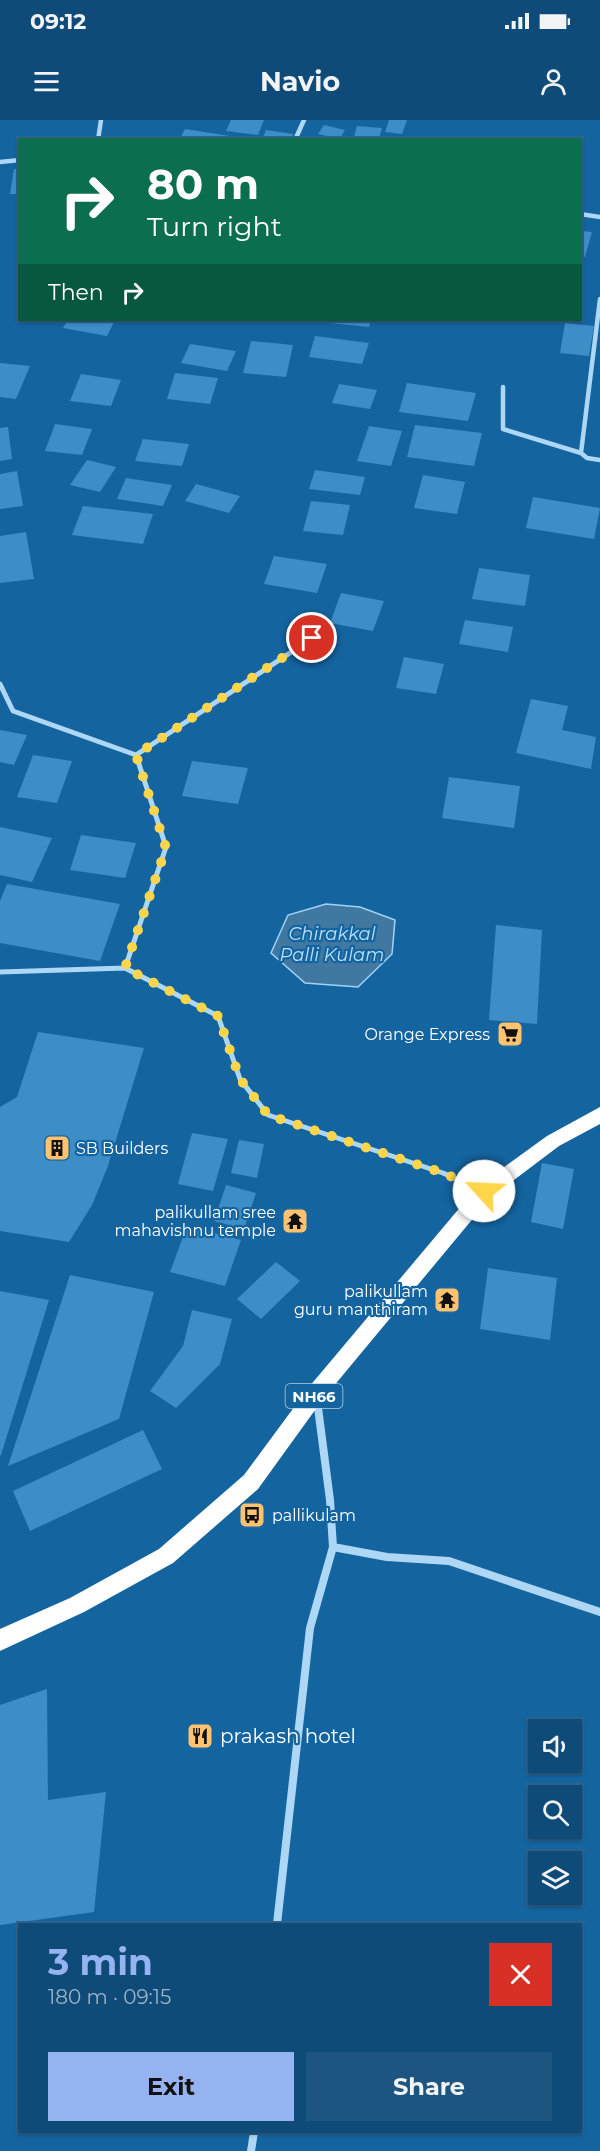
<!DOCTYPE html>
<meta charset="utf-8">
<style>
:root{--surface:#0f4b78;--page:#1d5580;--text:#f1f3f6;--muted:#9bb3c6;--line:#2f638a;--accent:#95b2f1}
body{margin:0;font-family:Montserrat,sans-serif;background:var(--page);color:var(--text);height:100vh;display:flex;flex-direction:column;font-size:22px;white-space:nowrap}
*{box-sizing:border-box;margin:0}
p{font-size:20px;color:var(--muted)}
.icon{flex:none;width:33px;height:33px;fill:none;stroke:currentColor;stroke-width:2;stroke-linecap:round;stroke-linejoin:round}
.map{position:relative;flex:1;overflow:hidden}
.details{position:absolute;left:18px;top:1803px;width:564px;height:210px;display:flex;flex-direction:column;background:var(--surface);border-radius:0px;box-shadow:0 2px 4px #0004,0 0 0 2px var(--line)}
.details>*{flex:none}
.hud{position:absolute;left:18px;top:18px;width:564px;height:183px;border-radius:0px;box-shadow:0 2px 4px #0004,0 0 0 2px var(--line);background:#0b6e4f;color:#fff;overflow:hidden}
.fabs{position:absolute;left:528px;top:1599px;display:grid;gap:12px}
.fabs a{display:grid;place-items:center;width:54px;height:54px;border-radius:0px;background:var(--surface);box-shadow:0 2px 4px #0004,0 0 0 2px var(--line);font-size:30px}
.pin{position:absolute;display:grid;place-items:center;width:51px;height:51px;color:#fff;margin:-26px;border:3px solid #fff;border-radius:50%;box-shadow:0 2px 6px #0007}
.me{position:absolute;width:66px;margin:-33px;rotate:295deg;stroke-linejoin:round;filter:drop-shadow(0 0 4px #0008)}
.turn{display:flex;align-items:center;gap:21px;height:126px;padding:0 30px;font-size:27px}
.turn .icon{width:78px;height:78px;stroke-width:2.5}
.turn b{display:block;font-size:42px;line-height:51px}
.then{display:flex;align-items:center;height:57px;padding:0 30px;background:#0003;gap:12px;font-size:22px}
.round{display:grid;place-items:center;flex:none;width:63px;height:63px;border-radius:0px;background:var(--page)}
.overview{display:flex;align-items:center;justify-content:space-between;height:102px;padding:0 30px}
h1{font-size:36px;font-weight:700;line-height:45px;color:var(--accent)}
.action{display:flex;gap:12px;margin-top:auto;padding:12px 30px}
.action a{flex:1;height:69px;border-radius:0px;background:var(--accent);color:#111;font-size:24px;font-weight:700;line-height:69px;text-align:center}
.action a+a{background:var(--page);color:var(--text)}
.status{display:flex;justify-content:space-between;align-items:center;height:42px;padding:0 30px;background:var(--surface);direction:ltr}
.status svg{height:16px;fill:currentColor}
header{display:flex;justify-content:space-between;align-items:center;height:78px;padding:0 30px;background:var(--surface);font-size:27px;font-weight:700}
.map>svg:first-child{display:block}
</style>
<div class="status"><b>09:12</b><svg viewBox="0 0 49 12"><path d="M0 12V9h3v3zM5 12V6h3v6zM10 12V3h3v9zM15 12V0h3v12zM26 1h20v11H26zM47 4h2v5h-2z"/></svg></div>
<header><svg class="icon" aria-label="menu" viewBox="0 0 24 24"><path d="M4 6h16M4 12h16M4 18h16"/></svg>Navio<svg class="icon" aria-label="person" viewBox="0 0 24 24"><circle cx="12" cy="8" r="4"/><path d="M4 21q1-7 8-7t8 7"/></svg></header>
<div class="map">
<svg width="600" height="2031" viewBox="0 0 600 2031">
<rect width="100%" height="100%" fill="#1464a0"/>
<path fill="#4178a2" stroke="#a0d4f7" stroke-width="1.5" d="M326 784 360 787 395 800 392 834 358 867 305 863 271 833 288 795Z"/>
<path fill="#3d8dc7" d="M231 0H264L258 15 226 11Z
M389 0H407L402 14 385 12Z
M324 5 345 10 340 19 318 14Z
M357 6 382 8 379 19 354 17Z
M185 9 230 16 228 20H179Z
M266 10 293 14 291 20H262Z
M14 49H20V74H10Z
M580 111 592 112 585 137H580Z
M68 200H115L107 216 63 208Z
M319 200H371L369 207 319 202Z
M565 203 594 206 589 236 560 233Z
M315 216 369 223 362 244 309 237Z
M251 221 293 225 286 257 243 253Z
M190 224 236 231 227 251 181 243Z
M0 243 30 246 16 279 0 277Z
M175 253 218 258 210 284 167 279Z
M81 254 121 260 111 286 70 281Z
M407 263 476 273 468 301 399 292Z
M339 264 377 270 370 289 332 283Z
M55 304 92 309 82 335 45 331Z
M415 305 482 313 474 346 407 337Z
M369 306 402 311 391 346 357 341Z
M8 307 12 339 0 341V308Z
M143 319 189 324 182 346 135 341Z
M87 340 116 347 100 372 70 365Z
M315 350 365 357 360 375 309 369Z
M17 351 23 386 0 389V354Z
M423 355 465 362 457 394 414 388Z
M126 358 172 365 163 386 117 379Z
M196 364 240 376 229 393 185 381Z
M533 377 600 388 594 419 526 408Z
M311 381 350 385 343 415 303 411Z
M83 386 153 394 143 424 72 415Z
M26 412 34 459 0 463V416Z
M274 436 327 444 317 473 264 464Z
M479 448 530 455 525 486 472 479Z
M341 473 384 481 373 511 330 503Z
M465 500 513 507 508 532 459 524Z
M404 537 444 544 436 574 396 568Z
M531 579 568 586 562 610 596 617 591 649 516 633Z
M0 610 27 615 14 645 0 642Z
M33 635 72 641 57 683 17 677Z
M192 641 248 648 238 684 182 676Z
M449 657 520 666 514 708 442 698Z
M0 707 52 718 32 762 0 755Z
M81 715 136 723 125 758 70 750Z
M7 764 120 784 100 841 0 823V781Z
M496 805 542 810 537 904 489 900Z
M38 912 144 928 108 1046 92 1085 69 1122 0 1111V987L17 977Z
M192 1013 228 1019 213 1071 178 1064Z
M239 1020 264 1024 257 1058 231 1053Z
M542 1043 574 1049 563 1109 531 1102Z
M226 1065 256 1073 244 1109 214 1101Z
M187 1106 241 1120 225 1166 170 1152Z
M276 1142 300 1161 261 1199 237 1179Z
M488 1148 557 1158 550 1220 480 1209Z
M70 1155 154 1172 119 1299 8 1346Z
M0 1171 49 1180 1 1335H0Z
M192 1190 232 1199 220 1244 176 1288 150 1271 183 1226Z
M143 1310 162 1349 30 1411 13 1371Z
M47 1569 48 1680 106 1672 94 1792 0 1805V1585Z"/>
<g fill="none" stroke-linecap="round" stroke-linejoin="round">
<path stroke="#add7f4" stroke-width="4.5" d="M98 20 101 0
M295 20 304 0
M0 42 20 40
M580 94 600 97
M600 179 581 333 587 338 600 340
M503 267V309L581 333
M308 520 312 518"/>
<path stroke="#add7f4" stroke-width="5" d="M0 564 13 591 136 635 166 727 125 848
M136 635 311 519
M0 852 125 848 218 896 240 959 268 995 443 1053 481 1070"/>
<path stroke="#add7f4" stroke-width="8" d="M333 1427 387 1437 449 1441 600 1492
M277 1804 310 1508 333 1427 330 1380 317 1280
M251 2031 254 2012"/>
<path fill="#fff" fill-rule="evenodd" d="M600 987V1004L559 1026 490 1078 323 1279 258 1369 173 1443 84 1492 0 1531V1509L70 1478 159 1429 244 1355 309 1267 478 1066 547 1016Z"/>
</g>
<g fill="none" stroke-linecap="round" stroke-linejoin="round">
<path stroke="#ffd54a" stroke-width="10" stroke-dasharray="0 18" d="M312 518 136 635 166 728 125 848 218 896 240 959 268 995 443 1053 484 1071"/>
</g>
<defs>
<g id="supermarket-square" transform="scale(1.35)"><rect x="-9" y="-9" width="18" height="18" rx="4" fill="#ffc370" stroke="#1464a0"/><path d="M-6-5.5h2.5l.6 2H6L4.5 2H-2.5L-4.4-4H-6ZM-1.5 3.2a1.3 1.3 0 1 0 .1 0ZM3 3.2a1.3 1.3 0 1 0 .1 0Z" fill="#111"/></g>
<g id="building-square" transform="scale(1.35)"><rect x="-9" y="-9" width="18" height="18" rx="4" fill="#ffc370" stroke="#1464a0"/><path d="M-4-6H4V6H1V3H-1V6H-4ZM-2.5-4.3h1.7v1.8h-1.7ZM.8-4.3h1.7v1.8H.8ZM-2.5-1h1.7V.8h-1.7ZM.8-1h1.7V.8H.8Z" fill="#111"/></g>
<g id="temple-square" transform="scale(1.35)"><rect x="-9" y="-9" width="18" height="18" rx="4" fill="#ffc370" stroke="#1464a0"/><path d="M0-6L5-2H3V0L6.5 2.5H4V6H1.5V3h-3V6H-4V2.5H-6.5L-3 0V-2H-5Z" fill="#111"/></g>
<g id="bus-square" transform="scale(1.35)"><rect x="-9" y="-9" width="18" height="18" rx="4" fill="#ffc370" stroke="#1464a0"/><path d="M-5-6H5V4H4V6H2V4H-2V6H-4V4H-5ZM-3.5-4V0h7V-4ZM-3.5 1.2v1.5H-2V1.2ZM2 1.2v1.5H3.5V1.2Z" fill="#111"/></g>
<g id="restaurant-square" transform="scale(1.35)"><rect x="-9" y="-9" width="18" height="18" rx="4" fill="#ffc370" stroke="#1464a0"/><path d="M-5-6h1v4h1v-4h1v4h1v-4h1v5L-1.5 .5V6h-2V.5L-5-1ZM5-6V6H3V1.5H1.5Q1.5-4 5-6Z" fill="#111"/></g>
</defs>
<g fill-rule="evenodd">
<use href="#supermarket-square" x="510" y="914"/>
<use href="#building-square" x="57" y="1028"/>
<use href="#temple-square" x="295" y="1101"/>
<use href="#temple-square" x="447" y="1180"/>
<use href="#bus-square" x="252" y="1395"/>
<use href="#restaurant-square" x="200" y="1616"/>
</g>
<g text-anchor="middle" dominant-baseline="central" stroke-width="4.5" stroke-linejoin="round" paint-order="stroke">
<rect fill="#1464a0" stroke="#b8d0e2" stroke-width="1.5" x="285.5" y="1264" width="57" height="24" rx="4.5"/>
<g font-size="15" font-weight="bold" fill="#fff">
<text x="314" y="1276">NH66</text>
</g>
<g font-size="16" fill="#fff" stroke="#1464a0" text-anchor="end">
<text x="490" y="914">Orange Express</text>
<text x="76" y="1028" text-anchor="start">SB Builders</text>
<text x="276" y="1092">palikullam sree<tspan x="276" dy="18">mahavishnu temple</tspan></text>
<text x="428" y="1171">palikullam<tspan x="428" dy="18">guru manthiram</tspan></text>
<text x="272" y="1395" text-anchor="start">pallikulam</text>
</g>
<g font-size="18" font-style="italic" fill="#bae0fa" stroke="#1464a0">
<text x="332" y="814">Chirakkal<tspan x="332" dy="21">Palli Kulam</tspan></text>
</g>
<g font-size="20" fill="#fff" stroke="#1464a0" text-anchor="start">
<text x="220" y="1616">prakash hotel</text>
</g>
</g>
</svg>
<div class="fabs">
<a><svg class="icon" aria-label="sound" viewBox="0 0 24 24"><path d="M4 9h4l5-4v14l-5-4H4zM17 9q2 3 0 6"/></svg></a>
<a><svg class="icon" aria-label="search" viewBox="0 0 24 24"><circle cx="10" cy="10" r="6"/><path d="M15 15l6 6"/></svg></a>
<a><svg class="icon" aria-label="layers" viewBox="0 0 24 24"><path d="M12 4l9 5-9 5-9-5zM3 14l9 5 9-5"/></svg></a>
</div>
<div class="pin" style="left:312px;top:518px;background:#d93025"><svg class="icon" aria-label="arrive" viewBox="0 0 24 24"><path d="M6 21V4h12l-3 4 3 4H6"/></svg></div>
<svg class="me" style="left:484px;top:1071px" viewBox="-20 -20 40 40"><circle r="19" fill="#fff"/><path d="M0-13L10 11 0 6-10 11z" fill="#ffd54a"/></svg>
<div class="hud">
<div class="turn"><svg class="icon" aria-label="right" viewBox="0 0 24 24"><path d="M7 20v-9h11M14 6l5 5-5 5"/></svg><div><b>80 m</b>Turn right</div></div>
<div class="then">Then<svg class="icon" aria-label="right" viewBox="0 0 24 24"><path d="M7 20v-9h11M14 6l5 5-5 5"/></svg></div>
</div>
<section class="details">
<div class="overview"><div><h1>3 min</h1><p>180 m · 09:15</p></div><a class="round" style="background:#d93025;color:#fff"><svg class="icon" aria-label="close" viewBox="0 0 24 24"><path d="M6 6l12 12M18 6L6 18"/></svg></a></div>
<div class="action"><a>Exit</a><a>Share</a></div>
</section>
</div>
